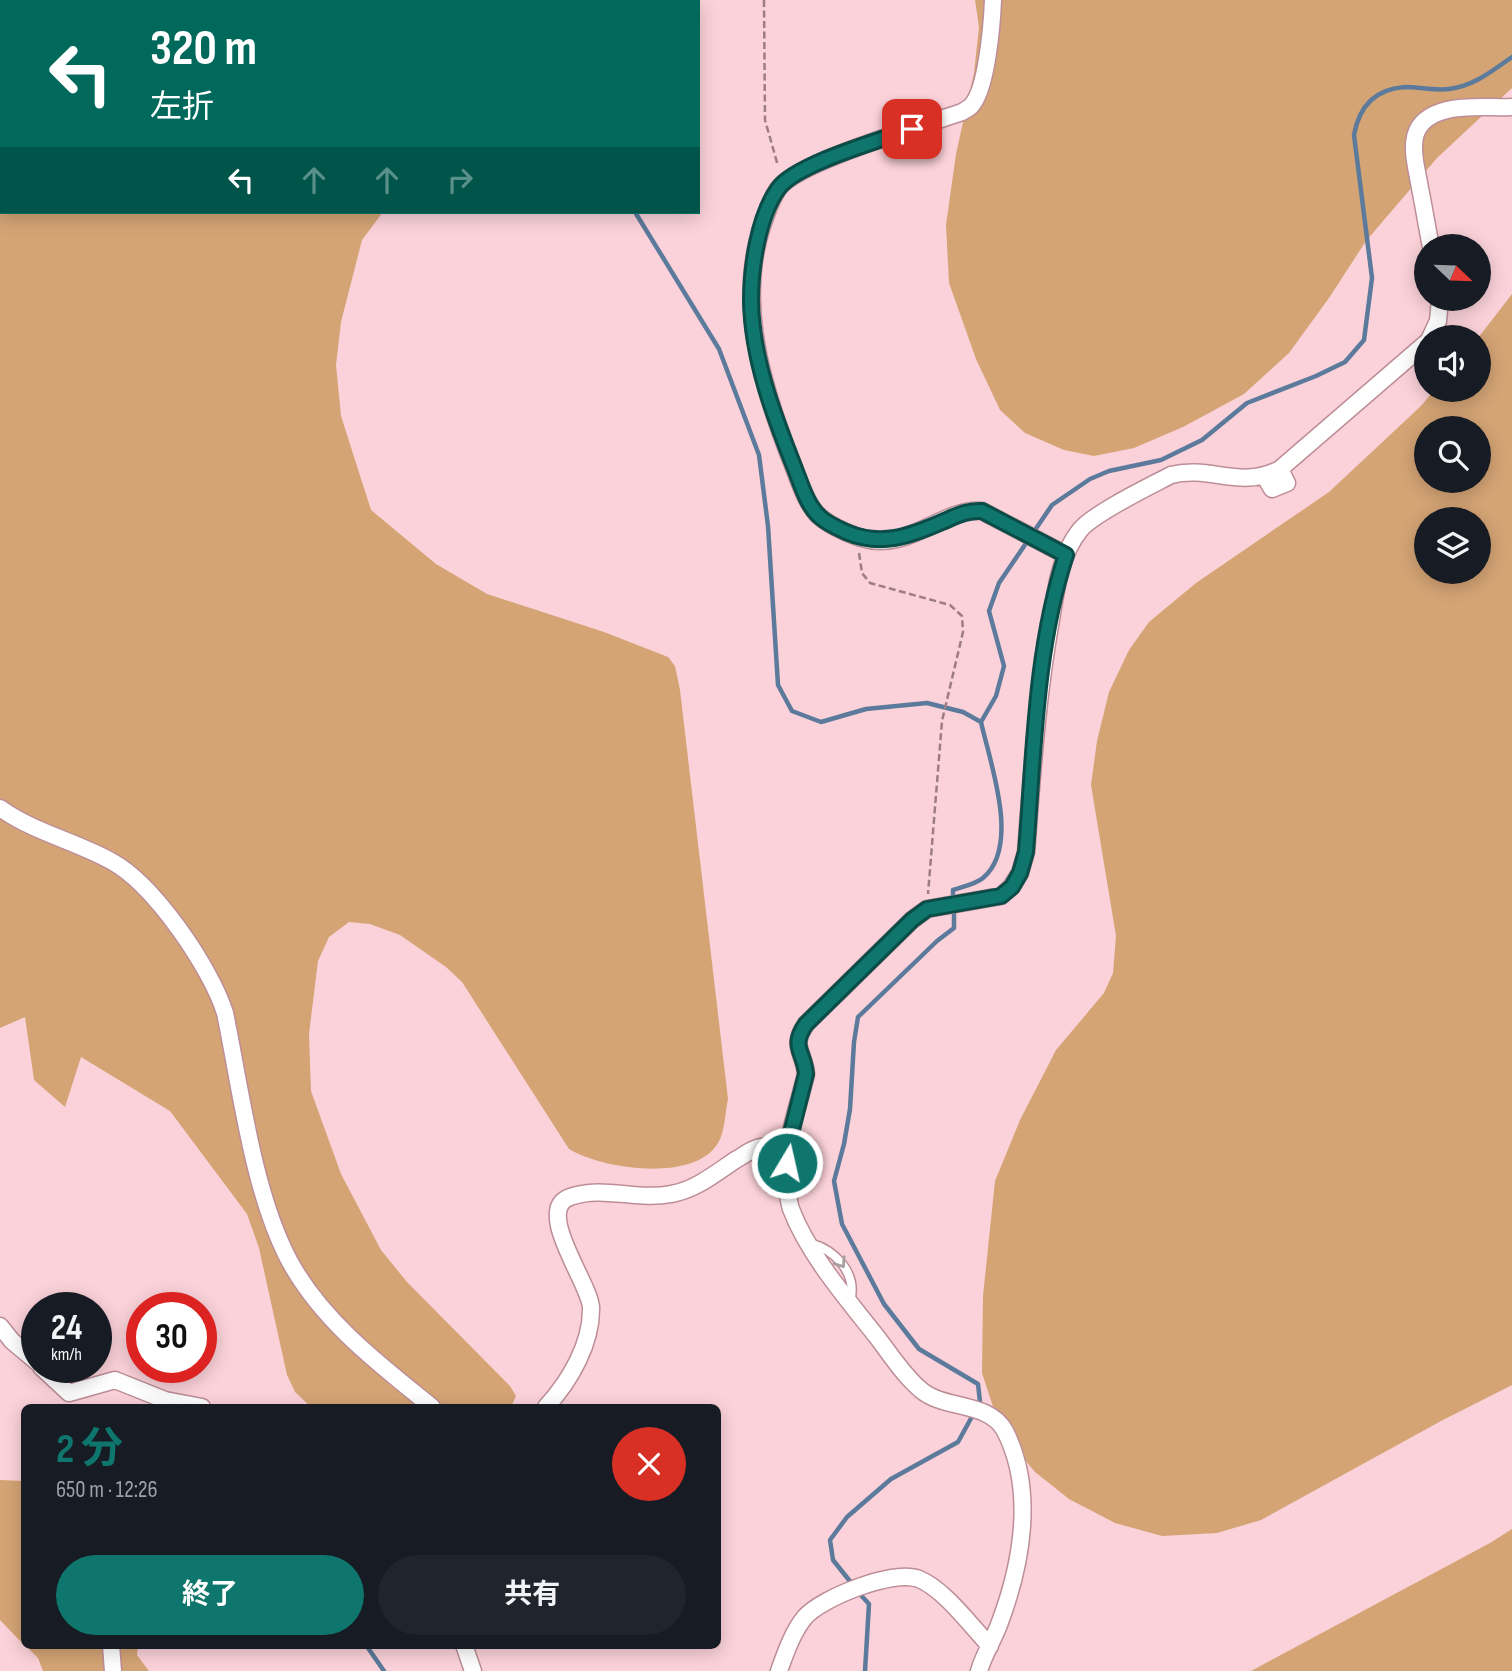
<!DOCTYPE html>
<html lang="ja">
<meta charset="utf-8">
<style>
:root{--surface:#171b24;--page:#20242c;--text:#f1f3f6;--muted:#9ea1a6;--accent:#0f766e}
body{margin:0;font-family:"Sofia Sans Condensed","Noto Sans JP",sans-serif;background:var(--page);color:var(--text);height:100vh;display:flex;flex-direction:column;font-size:26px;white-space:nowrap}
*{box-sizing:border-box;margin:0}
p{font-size:23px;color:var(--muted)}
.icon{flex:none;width:38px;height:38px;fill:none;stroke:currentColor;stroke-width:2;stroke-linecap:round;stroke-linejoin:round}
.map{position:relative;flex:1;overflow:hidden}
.side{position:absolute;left:21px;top:1404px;width:700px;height:245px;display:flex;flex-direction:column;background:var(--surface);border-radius:10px;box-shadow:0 4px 18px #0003}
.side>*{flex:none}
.hud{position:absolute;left:0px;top:0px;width:700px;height:214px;box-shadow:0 4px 18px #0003;background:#00695c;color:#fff;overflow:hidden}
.needle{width:46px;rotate:113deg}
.buttons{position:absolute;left:1414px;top:234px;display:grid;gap:14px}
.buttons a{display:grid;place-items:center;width:77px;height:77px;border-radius:50%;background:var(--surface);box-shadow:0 4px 18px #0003;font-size:35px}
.speed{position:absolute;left:21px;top:1292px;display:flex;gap:14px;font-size:35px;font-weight:700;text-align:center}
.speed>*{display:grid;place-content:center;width:91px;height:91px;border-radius:50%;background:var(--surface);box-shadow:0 4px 18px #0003;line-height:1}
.speed small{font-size:18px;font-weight:400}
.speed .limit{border:10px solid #d22;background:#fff;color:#111}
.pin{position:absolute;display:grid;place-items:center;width:60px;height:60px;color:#fff;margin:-30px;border-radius:14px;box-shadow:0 4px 10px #0006}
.me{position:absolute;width:77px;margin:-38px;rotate:9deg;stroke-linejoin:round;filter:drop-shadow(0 0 5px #0008)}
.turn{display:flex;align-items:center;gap:24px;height:147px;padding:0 35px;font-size:32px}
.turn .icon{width:91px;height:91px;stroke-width:2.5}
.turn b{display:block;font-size:49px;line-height:60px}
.lanes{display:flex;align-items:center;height:66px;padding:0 35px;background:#0003;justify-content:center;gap:35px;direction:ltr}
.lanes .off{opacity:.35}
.round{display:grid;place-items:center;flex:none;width:74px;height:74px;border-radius:37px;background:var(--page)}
.overview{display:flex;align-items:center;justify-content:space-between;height:119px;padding:0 35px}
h1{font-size:42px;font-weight:700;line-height:52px;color:var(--accent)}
.action{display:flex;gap:14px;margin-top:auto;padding:14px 35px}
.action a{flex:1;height:80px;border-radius:42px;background:var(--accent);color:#fff;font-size:28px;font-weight:700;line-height:80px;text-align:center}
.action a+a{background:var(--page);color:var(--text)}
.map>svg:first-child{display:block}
</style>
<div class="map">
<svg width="1512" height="1671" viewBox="0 0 1512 1671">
<rect width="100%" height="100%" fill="#fbd2d9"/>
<path fill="#d4a475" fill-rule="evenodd" d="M0 0H580L581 2H2V212H383L362 240 341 322 336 365 341 416 371 510 436 564 487 594 604 632 668 657 675 666 680 690 728 1099C725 1113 725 1135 716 1146 690 1182 602 1169 569 1149L462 982 446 967 400 935 370 924 349 922 329 937 318 961 309 1034 311 1091 341 1174 381 1250 407 1282 510 1386 516 1396 511 1407H311L295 1392 287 1375 259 1248 247 1214 170 1111 81 1057 65 1107 34 1080 25 1017 0 1028Z
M975 0H1512V88L1437 158 1366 241 1329 298 1289 353 1244 394 1183 427 1134 448 1094 456 1064 450 1025 433 1000 410 976 359 949 283 946 225 956 154 974 73 979 27Z
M1512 294V1385L1441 1421 1261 1520 1217 1533 1162 1536 1115 1523 1069 1499 1035 1472 1001 1431 982 1373 983 1296 995 1181 1020 1120 1056 1050 1104 993 1113 973 1116 936 1091 785 1097 741 1109 692 1129 650 1149 622 1196 583 1329 492 1422 405 1434 390H1479L1478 338ZM1426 429H1479V481H1426ZM1426 520H1479V572H1426Z
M0 1480 24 1481V1645L0 1620Z
M1512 1529V1671H1251L1490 1543Z
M25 1645H138L137 1655 149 1671H43L38 1658Z"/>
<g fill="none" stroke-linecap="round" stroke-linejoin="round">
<path stroke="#5c7a9b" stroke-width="4.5" d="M580 2V0
M635 212 719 349 759 455 768 526 778 685 792 711 821 722 866 709 927 703 963 712 981 722
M953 900V890C962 887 976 884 983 878 1021 846 990 763 981 722L996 696 1004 666 989 611 999 583 1052 505 1090 479 1109 471 1161 460 1202 440 1247 403 1316 376 1345 362 1364 340 1372 278 1354 135C1359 107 1375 89 1405 87 1420 87 1435 91 1449 89 1474 86 1492 71 1512 57
M853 1585 833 1560 830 1540 847 1517 891 1479 958 1442 980 1402 978 1384 919 1349 884 1304 842 1224 834 1181 844 1144 850 1109 854 1042 858 1017 937 941 954 928V909
M858 1592 869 1604 865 1671
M366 1645 384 1671"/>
<g stroke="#bd8e97" stroke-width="11">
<path id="service" d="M810 1243C835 1250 858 1273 850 1302"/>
</g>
<g stroke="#bd8e97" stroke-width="19">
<path id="minor" d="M477 0 479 2
M993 0C992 23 987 90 971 106 968 109 965 110 962 112 925 125 796 162 778 189 771 199 767 212 763 223 736 301 762 386 791 460 798 477 805 503 819 516 830 526 847 533 861 538 908 553 941 508 982 511L1066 555
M527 2V0
M1431 247C1427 227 1424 208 1420 188 1414 154 1402 121 1447 110 1467 105 1492 108 1512 107
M1430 338 1438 321 1440 299
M1265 477 1272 489 1287 483 1280 469
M0 808C33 832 75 841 111 861 154 884 211 968 225 1013 241 1090 253 1193 290 1262 323 1322 380 1365 432 1407
M0 1326 12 1341 37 1362
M41 1367 69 1393
M69 1393 115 1380 165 1400 202 1407
M546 1407C570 1381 592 1343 591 1307 589 1282 534 1210 570 1197 602 1185 638 1201 671 1194 696 1190 717 1172 737 1159 744 1155 753 1148 761 1147 769 1146 779 1148 787 1149
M111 1645 113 1671
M464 1645 473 1671
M779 1671C785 1654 793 1631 805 1617 821 1598 894 1569 919 1579 944 1589 971 1626 990 1646
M979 1671C984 1654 994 1639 1000 1622 1022 1563 1035 1490 1005 1431 989 1401 944 1410 921 1390 904 1376 890 1354 877 1337 847 1299 808 1254 791 1209 788 1200 787 1188 786 1178 784 1143 798 1108 806 1074 804 1051 790 1047 806 1024L912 920 927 909 1001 896 1011 887 1020 873 1026 852C1032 775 1037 697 1051 620 1056 589 1060 555 1080 530 1094 513 1150 486 1171 475 1211 465 1240 490 1280 469L1426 343"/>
</g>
<path stroke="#9c7d83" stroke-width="2.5" stroke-dasharray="7 3.5" stroke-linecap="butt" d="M764 0 765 120 778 166
M859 553 862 573 870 583 950 605 962 616 963 632 942 721 928 894"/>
<use href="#service" stroke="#fff" stroke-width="8"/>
<use href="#minor" stroke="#fff" stroke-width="16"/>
</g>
<defs><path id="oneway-chevron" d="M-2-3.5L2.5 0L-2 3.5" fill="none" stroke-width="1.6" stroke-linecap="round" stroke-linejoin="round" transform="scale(1.75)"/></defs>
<use stroke="#a59fa0" href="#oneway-chevron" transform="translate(841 1263) rotate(56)"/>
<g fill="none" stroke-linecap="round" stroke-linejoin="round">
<g stroke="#0a4d48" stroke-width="18">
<path id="route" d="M787 1163V1149L806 1074C804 1051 790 1047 806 1024L912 920 927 909 1001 896 1012 887 1020 873 1026 852C1034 754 1035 649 1066 555L982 511C967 510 956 516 942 522 910 536 881 547 846 532 837 528 826 523 819 516 807 505 801 484 795 469 774 416 752 359 751 301 751 268 758 217 778 189 795 164 881 140 912 129"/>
</g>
<use href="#route" stroke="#0f766e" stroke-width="12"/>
</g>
</svg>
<div class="buttons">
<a><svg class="needle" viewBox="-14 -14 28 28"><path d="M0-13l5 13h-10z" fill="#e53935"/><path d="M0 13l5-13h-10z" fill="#9ea1a6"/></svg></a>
<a><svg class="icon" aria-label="sound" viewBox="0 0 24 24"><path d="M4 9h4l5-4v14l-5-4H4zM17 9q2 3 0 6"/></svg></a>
<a><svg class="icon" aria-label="search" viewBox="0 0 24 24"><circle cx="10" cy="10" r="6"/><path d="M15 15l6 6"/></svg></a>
<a><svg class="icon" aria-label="layers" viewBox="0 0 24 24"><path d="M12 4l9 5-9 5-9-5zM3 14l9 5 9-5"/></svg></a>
</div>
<div class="speed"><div>24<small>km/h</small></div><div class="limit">30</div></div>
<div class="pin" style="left:912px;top:129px;background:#d93025"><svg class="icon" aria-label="arrive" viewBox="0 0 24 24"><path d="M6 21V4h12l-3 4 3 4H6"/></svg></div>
<svg class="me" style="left:787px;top:1163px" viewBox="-20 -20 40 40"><circle r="17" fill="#0f766e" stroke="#fff" stroke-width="3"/><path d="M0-11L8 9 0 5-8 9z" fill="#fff"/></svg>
<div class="hud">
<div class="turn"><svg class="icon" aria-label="left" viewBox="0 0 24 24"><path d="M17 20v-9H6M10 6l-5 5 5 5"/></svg><div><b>320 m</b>左折</div></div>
<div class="lanes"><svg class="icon" aria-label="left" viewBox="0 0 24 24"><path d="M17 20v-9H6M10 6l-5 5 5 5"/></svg><svg class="icon off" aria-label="ahead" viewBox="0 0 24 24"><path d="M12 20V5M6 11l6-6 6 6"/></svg><svg class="icon off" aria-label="ahead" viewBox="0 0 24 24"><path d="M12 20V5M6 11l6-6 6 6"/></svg><svg class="icon off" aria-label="right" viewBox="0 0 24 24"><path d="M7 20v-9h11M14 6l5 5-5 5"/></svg></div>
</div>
<section class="side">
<div class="overview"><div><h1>2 分</h1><p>650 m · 12:26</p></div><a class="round" style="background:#d93025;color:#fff"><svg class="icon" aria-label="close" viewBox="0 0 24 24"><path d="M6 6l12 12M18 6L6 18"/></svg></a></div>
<div class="action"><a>終了</a><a>共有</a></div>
</section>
</div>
